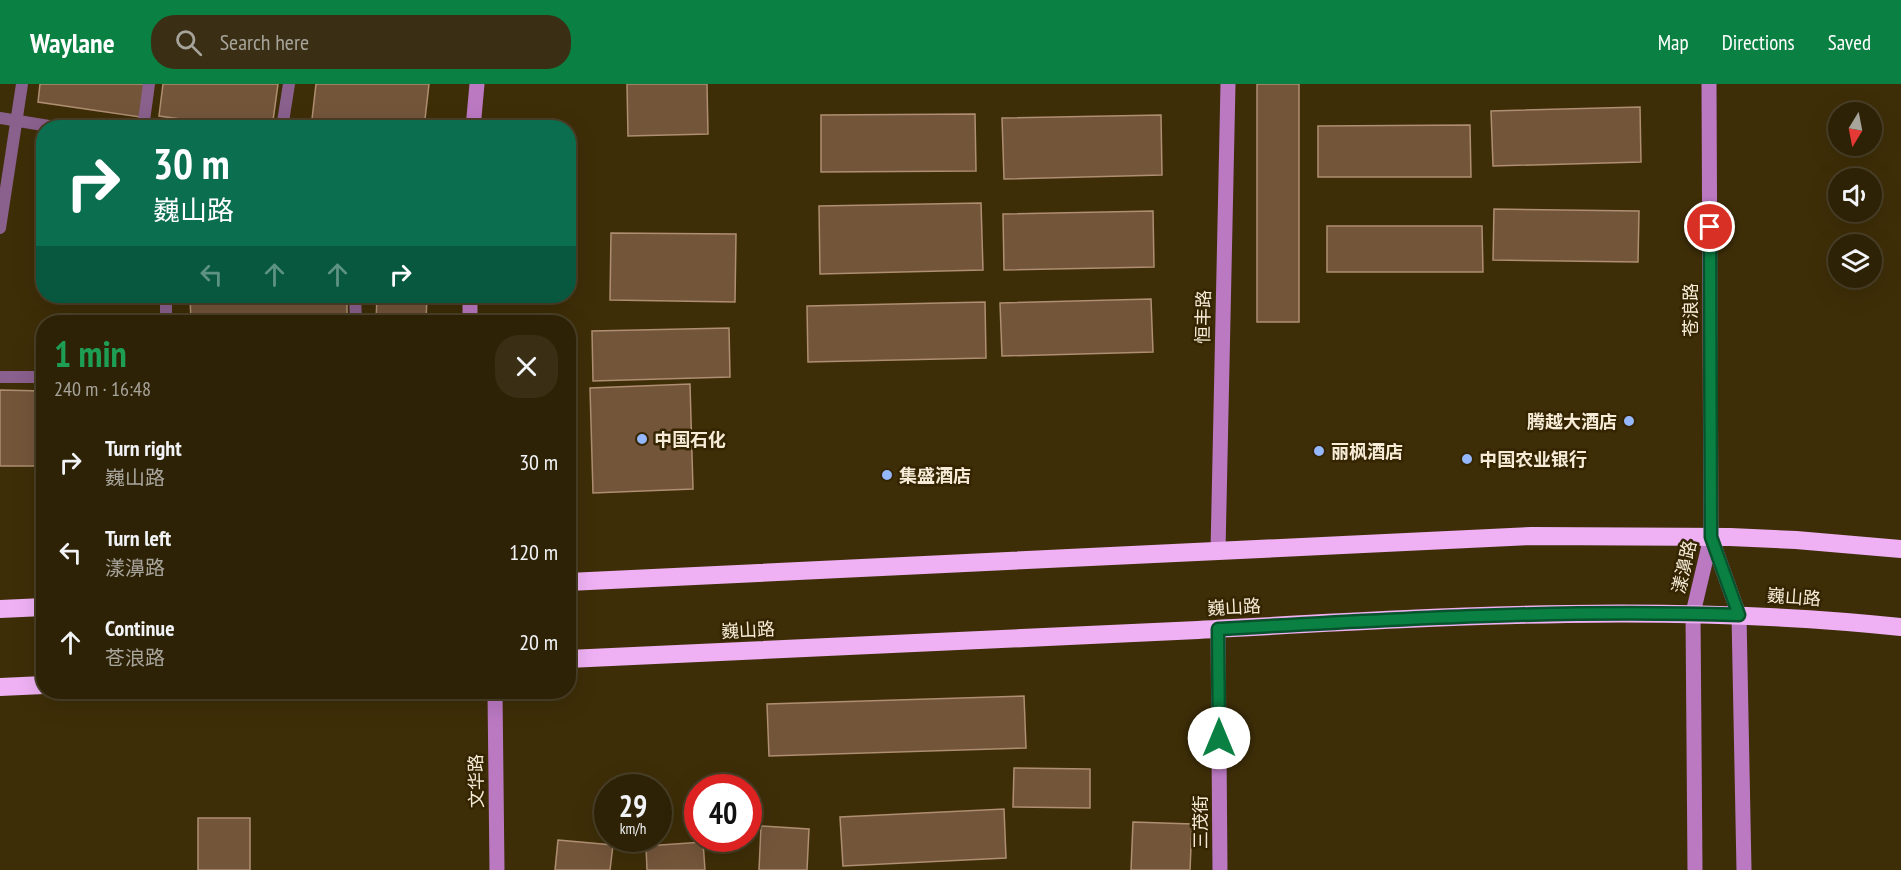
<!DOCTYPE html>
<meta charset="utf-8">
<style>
:root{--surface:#2e2206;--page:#3a2f14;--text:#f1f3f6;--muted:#a7a49b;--line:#493f28;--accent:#0b8043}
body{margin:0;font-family:"PT Sans Narrow","Noto Sans SC",sans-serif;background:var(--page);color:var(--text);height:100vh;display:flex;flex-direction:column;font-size:22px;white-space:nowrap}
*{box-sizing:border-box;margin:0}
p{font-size:20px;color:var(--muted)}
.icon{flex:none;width:33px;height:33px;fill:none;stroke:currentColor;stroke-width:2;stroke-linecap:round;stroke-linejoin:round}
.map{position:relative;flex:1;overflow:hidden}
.panel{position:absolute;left:36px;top:231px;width:540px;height:384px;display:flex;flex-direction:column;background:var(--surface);border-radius:24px;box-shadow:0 6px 24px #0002,0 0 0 2px var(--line)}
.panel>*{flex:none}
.guide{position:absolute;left:36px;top:36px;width:540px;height:183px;border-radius:24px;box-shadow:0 6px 24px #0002,0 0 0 2px var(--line);background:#0b6e4f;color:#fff;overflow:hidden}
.needle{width:39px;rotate:190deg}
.controls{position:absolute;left:1828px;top:18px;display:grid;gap:12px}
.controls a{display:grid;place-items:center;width:54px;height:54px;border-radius:50%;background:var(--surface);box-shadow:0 6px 24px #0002,0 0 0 2px var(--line);font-size:30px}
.speed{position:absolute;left:594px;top:690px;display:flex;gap:12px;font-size:30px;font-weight:700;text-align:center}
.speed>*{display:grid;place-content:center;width:78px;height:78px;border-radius:50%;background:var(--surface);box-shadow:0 6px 24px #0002,0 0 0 2px var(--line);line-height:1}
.speed small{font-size:15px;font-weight:400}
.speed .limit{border:9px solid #d22;background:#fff;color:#111}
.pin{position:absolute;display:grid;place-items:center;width:51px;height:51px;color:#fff;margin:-26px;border:3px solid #fff;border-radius:50%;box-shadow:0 2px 6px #0007}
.me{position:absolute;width:66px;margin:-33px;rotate:0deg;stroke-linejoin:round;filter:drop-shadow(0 0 4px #0008)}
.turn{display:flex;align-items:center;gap:21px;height:126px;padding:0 18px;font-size:27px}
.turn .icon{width:78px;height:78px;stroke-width:2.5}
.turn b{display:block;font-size:42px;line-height:51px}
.lanes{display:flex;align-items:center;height:57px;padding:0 18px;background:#0003;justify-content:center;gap:30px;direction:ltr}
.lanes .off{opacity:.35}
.round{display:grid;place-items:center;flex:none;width:63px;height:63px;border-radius:24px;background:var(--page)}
.head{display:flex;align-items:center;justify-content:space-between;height:102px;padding:0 18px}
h1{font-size:36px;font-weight:800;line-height:45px;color:#1e9e55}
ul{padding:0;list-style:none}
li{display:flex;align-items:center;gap:18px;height:90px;padding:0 18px}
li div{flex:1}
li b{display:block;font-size:22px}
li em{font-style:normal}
header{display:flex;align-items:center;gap:36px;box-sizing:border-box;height:84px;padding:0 30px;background:var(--accent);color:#fff}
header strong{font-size:28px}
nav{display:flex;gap:33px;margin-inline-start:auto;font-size:21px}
.search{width:420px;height:54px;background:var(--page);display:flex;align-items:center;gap:15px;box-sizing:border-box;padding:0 21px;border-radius:24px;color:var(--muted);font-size:22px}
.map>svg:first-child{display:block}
</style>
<header>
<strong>Waylane</strong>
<div class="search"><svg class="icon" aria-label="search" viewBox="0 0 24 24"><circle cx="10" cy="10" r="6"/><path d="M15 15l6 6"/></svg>Search here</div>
<nav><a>Map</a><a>Directions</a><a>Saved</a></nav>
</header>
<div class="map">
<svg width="1901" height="786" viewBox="0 0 1901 786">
<rect width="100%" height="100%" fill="#3e2e08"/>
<path fill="#73553a" stroke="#af8e71" stroke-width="1.5" d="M40 0H145L140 33 38 18Z
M163 0H278L272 44H247L159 32Z
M316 0H429L424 44H311Z
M627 0H707L708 50 628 52Z
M1257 0H1299V238H1257Z
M1640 23 1641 78 1493 82 1491 27Z
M975 30 976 87 821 88V31Z
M1161 31 1162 91 1004 95 1002 34Z
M1470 41 1471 93H1318V42Z
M981 119 983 186 820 190 819 122Z
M1494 125 1639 127 1638 178 1493 176Z
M1153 127 1154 183 1004 186 1003 130Z
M1327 142H1482L1483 188H1327Z
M611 149 736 150 735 218 610 216Z
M190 212H347V238H191Z
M377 212H427L426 238H376Z
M1151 215 1153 268 1002 272 1000 219Z
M985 218 986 274 808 278 807 222Z
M729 244 730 293 593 297 592 247Z
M690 300 693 405 593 409 590 304Z
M0 306 44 307V382H0Z
M1024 612 1026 664 769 672 767 620Z
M1014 684 1090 685V724L1013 723Z
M1004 725 1006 774 843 782 840 733Z
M198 734H250V786H198Z
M1133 738 1192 740 1190 786H1131Z
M761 742 809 745 807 786H759Z
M558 756 613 761 610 786H555Z
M703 758 705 786H647L646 762Z"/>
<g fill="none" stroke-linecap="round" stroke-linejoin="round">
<path stroke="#8a608d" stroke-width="12" d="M0 34 61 44
M143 44 149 0
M282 44 289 0
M0 144 22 0
M355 212 356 238
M166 238V212
M0 293H44"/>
<path stroke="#bb79c2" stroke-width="15" d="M473 44 477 0
M470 212V238
M1711 453 1739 531 1744 786
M1218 467 1228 0
M1218 545 1220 786
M495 608 497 786
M1695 786 1693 529 1711 453 1709 0"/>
<path stroke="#efb1f4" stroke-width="18" d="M568 498 1531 452 1730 453 1796 456 1901 465
M0 525 44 523
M568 575C778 566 988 557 1198 546 1433 533 1666 518 1901 543
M0 603 44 601"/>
</g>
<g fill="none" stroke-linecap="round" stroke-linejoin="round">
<g stroke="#07532c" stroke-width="15">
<path id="route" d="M1219 654 1218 545C1392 535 1565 525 1739 531L1711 453 1710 143"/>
</g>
<use href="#route" stroke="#0b8043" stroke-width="10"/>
</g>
<g fill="#94b7fd" stroke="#342400" stroke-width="2">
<circle cx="1629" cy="337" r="6"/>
<circle cx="642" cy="355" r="6"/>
<circle cx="1319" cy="367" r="6"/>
<circle cx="1467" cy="375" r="6"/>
<circle cx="887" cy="391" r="6"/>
</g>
<g text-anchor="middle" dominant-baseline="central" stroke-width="5" stroke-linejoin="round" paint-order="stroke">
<g font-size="18" fill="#f5ebd7" stroke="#342400">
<text transform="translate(1690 226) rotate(-90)">苍浪路</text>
<text transform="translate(1203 233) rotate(-89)">恒丰路</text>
<text transform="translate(1684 483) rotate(-77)">漾濞路</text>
<text transform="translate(1794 513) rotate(4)">巍山路</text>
<text transform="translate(1234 523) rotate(-3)">巍山路</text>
<text transform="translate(748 546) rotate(-3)">巍山路</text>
<text transform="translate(476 697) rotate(-91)">文华路</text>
<text transform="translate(1200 738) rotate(-90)">三茂街</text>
</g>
<g font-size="18" font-weight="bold" fill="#f5ebd7" stroke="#342400" text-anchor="start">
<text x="1617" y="337" text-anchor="end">腾越大酒店</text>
<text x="654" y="355">中国石化</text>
<text x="1331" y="367">丽枫酒店</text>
<text x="1479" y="375">中国农业银行</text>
<text x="899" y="391">集盛酒店</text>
</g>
</g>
</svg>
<div class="controls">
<a><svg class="needle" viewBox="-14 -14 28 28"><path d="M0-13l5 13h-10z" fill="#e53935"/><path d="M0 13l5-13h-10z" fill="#a7a49b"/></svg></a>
<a><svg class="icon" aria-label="sound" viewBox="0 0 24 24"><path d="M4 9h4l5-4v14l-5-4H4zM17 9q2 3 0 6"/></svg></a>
<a><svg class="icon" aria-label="layers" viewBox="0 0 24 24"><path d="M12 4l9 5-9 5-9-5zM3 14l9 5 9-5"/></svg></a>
</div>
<div class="speed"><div>29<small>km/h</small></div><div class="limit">40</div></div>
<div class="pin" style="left:1710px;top:143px;background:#d93025"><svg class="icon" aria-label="arrive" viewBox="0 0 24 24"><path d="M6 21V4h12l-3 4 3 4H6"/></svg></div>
<svg class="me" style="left:1219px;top:654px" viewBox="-20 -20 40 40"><circle r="19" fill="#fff"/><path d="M0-13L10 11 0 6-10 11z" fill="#0b8043"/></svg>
<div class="guide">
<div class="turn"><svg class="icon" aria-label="right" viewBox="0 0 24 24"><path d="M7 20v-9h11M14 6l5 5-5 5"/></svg><div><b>30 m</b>巍山路</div></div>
<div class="lanes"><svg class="icon off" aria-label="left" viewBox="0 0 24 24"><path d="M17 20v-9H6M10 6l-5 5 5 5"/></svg><svg class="icon off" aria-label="ahead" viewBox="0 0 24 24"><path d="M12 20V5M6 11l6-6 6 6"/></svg><svg class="icon off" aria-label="ahead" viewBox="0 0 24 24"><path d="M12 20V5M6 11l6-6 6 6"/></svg><svg class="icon" aria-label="right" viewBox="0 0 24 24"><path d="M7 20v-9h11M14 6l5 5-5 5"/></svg></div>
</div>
<section class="panel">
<div class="head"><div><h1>1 min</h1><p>240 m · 16:48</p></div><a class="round"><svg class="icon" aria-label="close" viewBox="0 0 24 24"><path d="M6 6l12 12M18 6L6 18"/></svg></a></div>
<ul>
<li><svg class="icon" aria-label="right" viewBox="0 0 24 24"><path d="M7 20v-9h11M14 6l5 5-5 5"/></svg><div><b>Turn right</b><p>巍山路</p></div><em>30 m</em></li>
<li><svg class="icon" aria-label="left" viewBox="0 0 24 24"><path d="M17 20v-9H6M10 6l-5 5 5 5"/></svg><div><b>Turn left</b><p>漾濞路</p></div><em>120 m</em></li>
<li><svg class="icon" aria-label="ahead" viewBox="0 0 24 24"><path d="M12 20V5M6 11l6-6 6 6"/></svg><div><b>Continue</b><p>苍浪路</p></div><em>20 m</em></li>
</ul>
</section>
</div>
